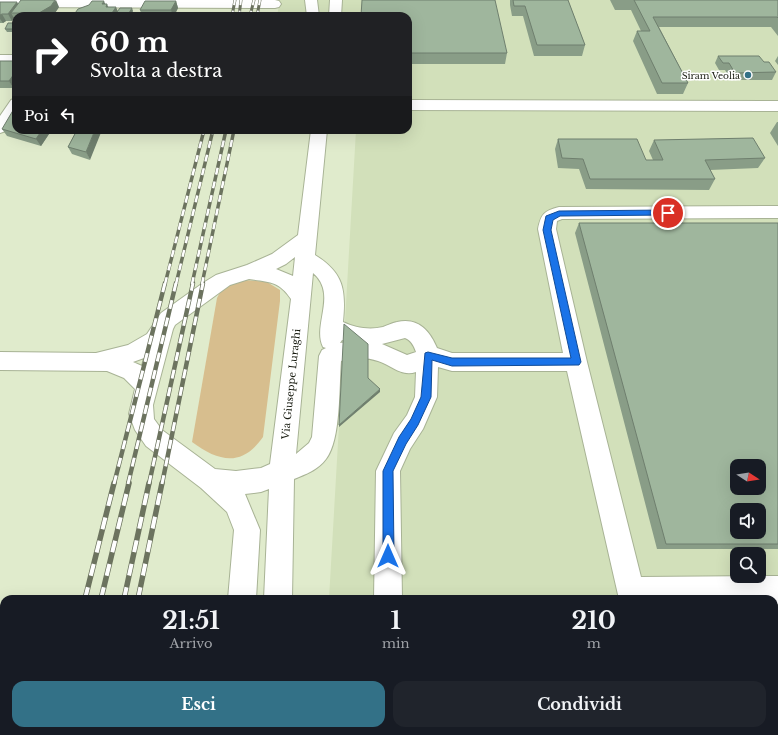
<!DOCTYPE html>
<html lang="it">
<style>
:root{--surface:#171b24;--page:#20242c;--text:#f1f3f6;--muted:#9ea1a6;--accent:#337187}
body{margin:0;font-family:"Libre Baskerville",serif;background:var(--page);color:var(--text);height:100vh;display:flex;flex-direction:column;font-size:15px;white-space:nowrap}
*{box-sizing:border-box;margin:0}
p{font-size:13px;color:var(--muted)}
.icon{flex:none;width:22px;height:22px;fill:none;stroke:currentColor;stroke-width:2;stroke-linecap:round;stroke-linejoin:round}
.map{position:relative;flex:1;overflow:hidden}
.panel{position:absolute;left:0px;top:595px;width:778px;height:140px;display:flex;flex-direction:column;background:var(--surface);border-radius:12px 12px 0 0;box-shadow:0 4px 16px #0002}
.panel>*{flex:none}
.guide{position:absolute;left:12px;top:12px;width:400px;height:122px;border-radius:12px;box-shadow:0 4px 16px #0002;background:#202124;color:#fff;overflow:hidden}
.needle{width:26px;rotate:102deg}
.controls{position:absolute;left:730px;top:459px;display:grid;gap:8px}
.controls a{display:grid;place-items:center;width:36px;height:36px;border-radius:8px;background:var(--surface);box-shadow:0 4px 16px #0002;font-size:20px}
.pin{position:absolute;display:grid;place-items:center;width:34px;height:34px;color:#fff;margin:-17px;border:2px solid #fff;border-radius:50%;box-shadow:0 1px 4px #0007}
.me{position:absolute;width:44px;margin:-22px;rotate:0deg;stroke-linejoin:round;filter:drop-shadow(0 0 3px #0008)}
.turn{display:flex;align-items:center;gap:14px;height:84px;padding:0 12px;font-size:18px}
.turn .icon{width:52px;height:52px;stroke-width:2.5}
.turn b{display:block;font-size:28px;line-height:34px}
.then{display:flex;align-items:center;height:38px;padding:0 12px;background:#0003;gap:8px;font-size:15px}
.eta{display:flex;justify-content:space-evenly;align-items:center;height:68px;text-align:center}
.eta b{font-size:24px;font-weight:700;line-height:28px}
.button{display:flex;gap:8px;margin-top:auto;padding:8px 12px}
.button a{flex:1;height:46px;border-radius:12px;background:var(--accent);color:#fff;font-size:16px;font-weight:700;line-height:46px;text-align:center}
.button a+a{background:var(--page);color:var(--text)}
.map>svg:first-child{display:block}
</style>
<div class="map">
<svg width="778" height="735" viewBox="0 0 778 735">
<rect width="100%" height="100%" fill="#e0ebcc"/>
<path fill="#d2e0ba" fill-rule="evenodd" d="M280 0H778V735H321V731H774V599H329L356 130H408V16H277ZM737 466H759V488H737ZM737 510H759V532H737ZM737 554H759V576H737Z"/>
<path fill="#d7be8e" d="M245 280 267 282 280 290V301L263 437C242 467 219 462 192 442L217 298C224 284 230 282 245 280Z"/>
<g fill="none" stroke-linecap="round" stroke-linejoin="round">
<g stroke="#a8b395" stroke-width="2">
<path id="minor" d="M0 0H275L279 1 281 4 279 7 275 8 0 7Z
M305 0H317L319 16H307Z
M330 0H342L341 16H329Z
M0 55H16V63H0Z
M16 98V115L6 131 0 133V116L11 100Z
M408 100 778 101V111L408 110Z
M311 130H327L315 255C344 273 346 290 343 322 355 328 370 330 383 327 388 325 392 323 397 322 418 317 430 331 437 348L452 353H563L538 229C541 214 544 211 559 207L778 206V218L562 219 557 221 556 229 587 362 641 577 778 576V604H774V599H619L567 371H452L438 367 437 397 423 429 410 449 400 471 402 599H374L376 471 394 433 407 415 415 397 416 372C401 377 391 365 378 361 366 357 353 358 341 361 339 386 341 440 326 459 318 470 306 474 294 479L292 599H264L269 489 261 492 245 494 260 530 256 599H228L234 530 227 512 201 488 146 446 135 430 129 414 135 389 124 378 107 371 0 370V352L96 353 128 345 147 334 161 313 203 283 216 275 247 265 272 254 298 235ZM295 257 293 276 276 269 286 264ZM313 273C338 294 312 325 323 347L326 348 322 350 319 356 312 437 309 443 296 454ZM249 279C269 282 279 281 291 299L270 464 261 468 236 471 215 469 162 430 154 419 153 405 173 329 175 325 230 285ZM405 338C411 340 414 346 416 352L407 355 382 344ZM342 340 347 342 340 343ZM144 358 142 366 133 362Z
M216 731H248V735H216Z
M253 731H285L284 735H252Z
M373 731H405V735H373Z
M645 731H677L678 735H646Z"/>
</g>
<use href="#minor" fill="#fff" fill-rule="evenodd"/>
<g stroke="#6c735f" stroke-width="3">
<path id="rail-far3" d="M232 16 235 0
M239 16 241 0
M250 16 254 0
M257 16 260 0"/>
</g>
<g stroke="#6c735f" stroke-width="3.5">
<path id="rail-far2" d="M165 284 204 130
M176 284 213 130
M192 284 226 130
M202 284 234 130"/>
</g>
<g stroke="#6c735f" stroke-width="4.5">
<path id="rail-far1" d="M114 484 165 283
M128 484 176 283
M149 484 193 283
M162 484 203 283"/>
</g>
<g stroke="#6c735f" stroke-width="5.5">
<path id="rail" d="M85 599 114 483
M101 599 129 483
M124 599 149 483
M138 599 162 483
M50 735 52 731
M68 735 69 731
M94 735 95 731
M110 735 111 731"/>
</g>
<use href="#rail-far3" stroke="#fff" stroke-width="2" stroke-dasharray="5.5" stroke-linecap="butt"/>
<use href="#rail-far2" stroke="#fff" stroke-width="2.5" stroke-dasharray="7" stroke-linecap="butt"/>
<use href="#rail-far1" stroke="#fff" stroke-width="3" stroke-dasharray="9" stroke-linecap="butt"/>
<use href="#rail" stroke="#fff" stroke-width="4" stroke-dasharray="12" stroke-linecap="butt"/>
</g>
<path fill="#899d87" d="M510 0H568L585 45 582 56H534L523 16H512L510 5Z
M610 0H778V36L771 27H659L688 83 683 94H657L633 41 637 31H641L631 10H615Z
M176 1 178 8 174 16H142L140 10Z
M0 2H17L18 4 59 7 55 13 49 16H16V20H15L14 18 12 21H6L3 23H0Z
M408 16 507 53 505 64H408Z
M16 23V32H7L5 29Z
M718 56 764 62 776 72 772 80H731L725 70H719L715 63Z
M778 56V65L775 61Z
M0 61 13 88H0Z
M777 122H778V146L770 133Z
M2 129 16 130H47L49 134 41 146 7 136Z
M77 130 90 160 72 154 68 147Z
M558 139 646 160H653L649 151 654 140 765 158 758 168 710 170 715 179 709 190 586 189 579 169 558 168 555 149Z
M579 223H778V549H657L575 233Z"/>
<path fill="#6f7f6e" d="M56 0 59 7 55 13 49 16H40L39 13Z
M104 1 106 6 107 4 110 11 102 4Z
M176 1 178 8 174 16H173L171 10Z
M17 2 20 9 11 13 14 18 12 21 8 14Z
M116 7 119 14 118 16H108Z
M132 8 133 11 131 16H127Z
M2 14 6 21 3 23 0 19V15Z
M16 71V84L13 88 9 81Z
M42 130H47L49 134 41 146 36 139Z
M95 130H102L90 160 86 152Z
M380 389V392L339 427V425Z"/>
<path fill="#9fb69d" stroke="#6f7f6e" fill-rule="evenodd" d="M21 0H55L51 6 39 13H11Z
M362 0H495L507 53H408V16H361Z
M513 0H568L585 45H537L525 6H514Z
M634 0H778V18L777 17H653L688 83H662L637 31H650Z
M92 1H104L102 4H107L106 7H116L110 16H73L78 9 89 5Z
M145 1H176L171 10H140Z
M0 2H17L8 14H2L0 15Z
M120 8H132L127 16H114Z
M207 15V16H135Z
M8 23H16V29H5Z
M718 56H759L764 62H769L776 72 735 73 729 63H723Z
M0 61H16V71L9 81H0Z
M15 107H16V130H42L36 139 2 129Z
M77 130H95L86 152 68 147Z
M753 138 765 158 705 160 715 179H590L583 159 562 158 558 139H637L646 160H663L654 140Z
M579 223H778V544H666ZM737 466H759V488H737ZM737 510H759V532H737Z
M344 324 368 344V378L380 389 339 425Z"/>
<path fill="#1a73e8" stroke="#114b97" d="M668 210 671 213 668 215 560 216 553 220 551 230 581 362 579 365 452 366 432 360 431 397 418 425 406 444 393 471 394 556 392 560 388 562 384 560 383 556V471L399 437 411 419 421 397 425 353 428 352 452 358H571L543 230 546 216 559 211Z"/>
<circle fill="#337187" stroke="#fff" stroke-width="1.5" cx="748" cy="75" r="4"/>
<g text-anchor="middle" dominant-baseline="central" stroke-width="3" stroke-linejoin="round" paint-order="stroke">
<g font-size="9" fill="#171a0f" stroke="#fff" text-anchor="end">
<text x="740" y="75">Siram Veolia</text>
</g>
<g font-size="10" fill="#171a0f" stroke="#fff">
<text transform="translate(291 384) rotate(-84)">Via Giuseppe Luraghi</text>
</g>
</g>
</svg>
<div class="controls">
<a><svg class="needle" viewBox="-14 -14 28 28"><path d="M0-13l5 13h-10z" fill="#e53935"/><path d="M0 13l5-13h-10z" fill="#9ea1a6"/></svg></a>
<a><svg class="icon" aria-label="sound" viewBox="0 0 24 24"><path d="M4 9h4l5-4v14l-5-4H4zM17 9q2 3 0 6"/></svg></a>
<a><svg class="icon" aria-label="search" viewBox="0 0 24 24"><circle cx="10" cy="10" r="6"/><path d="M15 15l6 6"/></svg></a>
</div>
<div class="pin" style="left:668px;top:213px;background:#d93025"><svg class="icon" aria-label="arrive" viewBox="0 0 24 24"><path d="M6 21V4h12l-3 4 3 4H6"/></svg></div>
<svg class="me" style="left:388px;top:556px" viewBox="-20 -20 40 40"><path d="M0-17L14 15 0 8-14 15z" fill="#1a73e8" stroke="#fff" stroke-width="4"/></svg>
<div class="guide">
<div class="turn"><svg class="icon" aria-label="right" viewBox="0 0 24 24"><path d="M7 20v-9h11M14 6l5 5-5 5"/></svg><div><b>60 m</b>Svolta a destra</div></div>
<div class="then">Poi<svg class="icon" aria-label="left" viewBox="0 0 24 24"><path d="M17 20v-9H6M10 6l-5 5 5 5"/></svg></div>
</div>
<section class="panel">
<div class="eta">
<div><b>21:51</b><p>Arrivo</p></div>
<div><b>1</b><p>min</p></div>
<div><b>210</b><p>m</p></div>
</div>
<div class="button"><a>Esci</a><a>Condividi</a></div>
</section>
</div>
